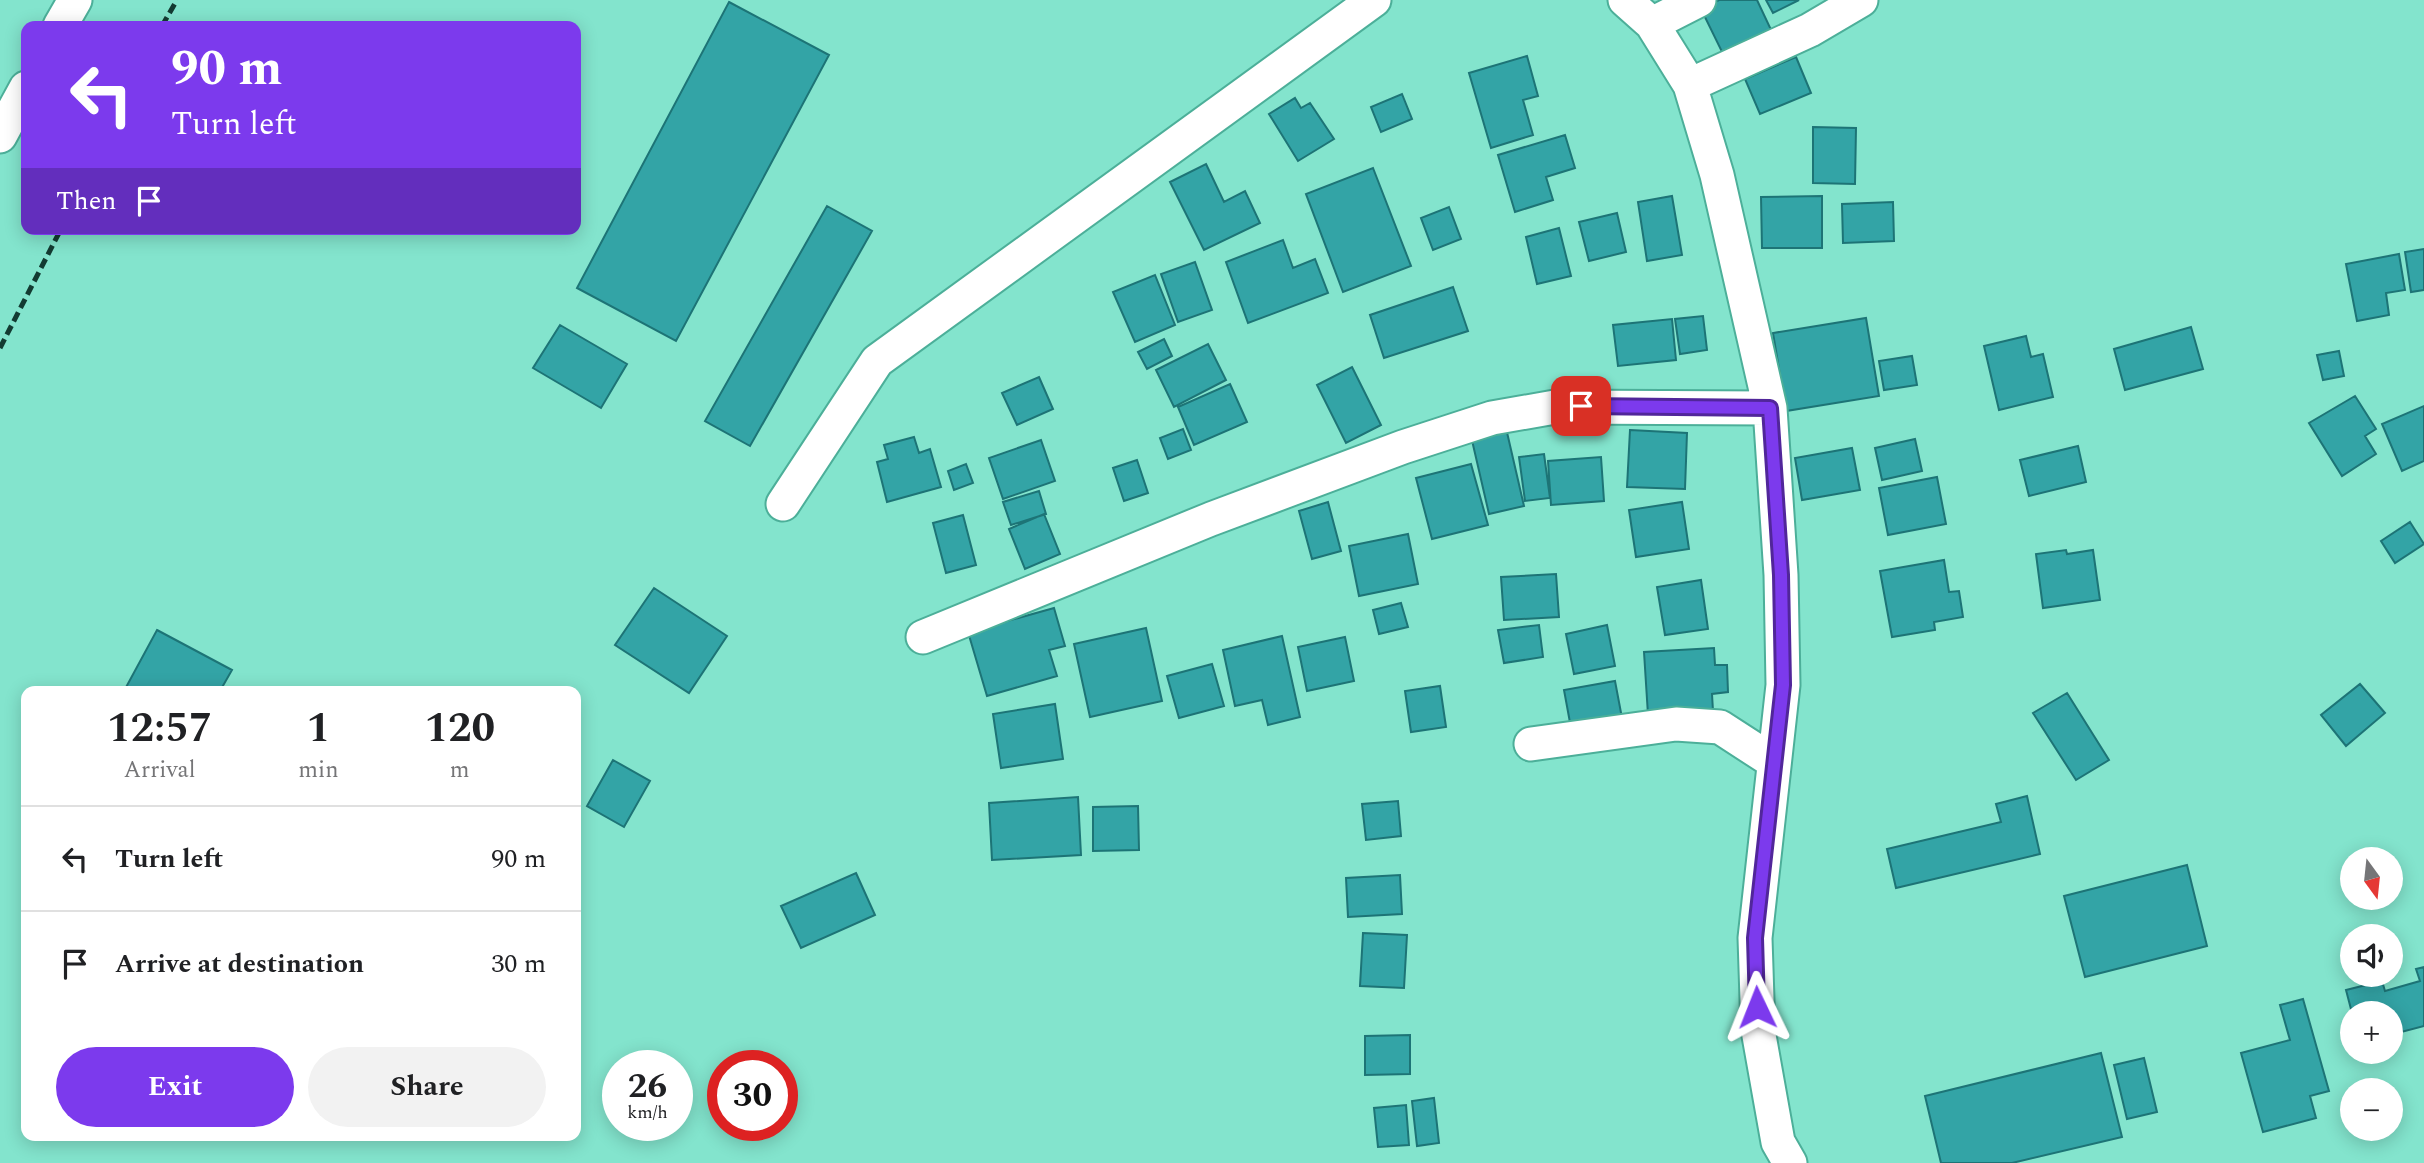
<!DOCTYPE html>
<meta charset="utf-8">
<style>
:root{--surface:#fff;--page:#f2f2f2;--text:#202124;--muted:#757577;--line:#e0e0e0;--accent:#7c3aed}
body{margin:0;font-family:Spectral,serif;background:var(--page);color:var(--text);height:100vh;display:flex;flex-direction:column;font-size:26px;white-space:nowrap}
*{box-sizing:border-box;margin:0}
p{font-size:23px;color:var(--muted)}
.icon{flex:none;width:38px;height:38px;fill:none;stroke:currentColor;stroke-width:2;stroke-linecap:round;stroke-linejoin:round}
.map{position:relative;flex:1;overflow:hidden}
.sheet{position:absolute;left:21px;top:686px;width:560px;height:455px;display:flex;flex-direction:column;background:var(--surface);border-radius:14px;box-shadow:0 4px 18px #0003}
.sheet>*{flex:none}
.banner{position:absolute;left:21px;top:21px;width:560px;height:214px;border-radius:14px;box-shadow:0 4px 18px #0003;background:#7c3aed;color:#fff;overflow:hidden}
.needle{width:46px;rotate:165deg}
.controls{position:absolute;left:2340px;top:847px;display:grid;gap:14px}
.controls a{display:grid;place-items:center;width:63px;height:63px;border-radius:50%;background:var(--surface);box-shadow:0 4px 18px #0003;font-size:35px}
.speed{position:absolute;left:602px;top:1050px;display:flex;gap:14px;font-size:35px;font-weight:700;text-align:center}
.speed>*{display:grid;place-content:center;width:91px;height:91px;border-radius:50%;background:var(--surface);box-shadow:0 4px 18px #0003;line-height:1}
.speed small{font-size:18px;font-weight:400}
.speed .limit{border:10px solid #d22;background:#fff;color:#111}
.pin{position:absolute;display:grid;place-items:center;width:60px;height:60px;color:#fff;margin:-30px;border-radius:14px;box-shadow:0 4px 10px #0006}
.me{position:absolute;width:77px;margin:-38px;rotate:358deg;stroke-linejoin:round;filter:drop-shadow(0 0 5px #0008)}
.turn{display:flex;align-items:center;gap:24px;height:147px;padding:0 35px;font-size:32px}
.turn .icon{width:91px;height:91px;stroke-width:2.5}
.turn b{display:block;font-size:49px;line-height:60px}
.then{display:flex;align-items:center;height:66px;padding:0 35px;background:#0003;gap:14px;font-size:26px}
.eta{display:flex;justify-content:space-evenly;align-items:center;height:119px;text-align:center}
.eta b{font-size:42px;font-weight:700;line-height:49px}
.button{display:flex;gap:14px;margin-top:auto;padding:14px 35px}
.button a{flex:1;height:80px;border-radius:42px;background:var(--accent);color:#fff;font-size:28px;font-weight:700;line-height:80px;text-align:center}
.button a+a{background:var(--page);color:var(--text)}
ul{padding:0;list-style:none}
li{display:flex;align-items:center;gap:21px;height:105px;padding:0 35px;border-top:2px solid var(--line)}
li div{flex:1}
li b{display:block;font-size:26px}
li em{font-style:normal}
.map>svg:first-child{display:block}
</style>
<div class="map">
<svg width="2424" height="1163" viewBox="0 0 2424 1163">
<rect width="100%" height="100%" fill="#83e4cd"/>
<path fill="#33a4a6" stroke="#1d7476" stroke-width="2" d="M1719 0H1757L1773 34 1725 58 1701 9Z
M1766 0H1799L1773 13Z
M729 2 829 55 676 341 577 288Z
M1527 56 1538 96 1523 100 1533 135 1491 148 1469 73Z
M1796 57 1811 93 1760 114 1745 79Z
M1402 94 1412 119 1381 132 1371 107Z
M1295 98 1301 108 1310 103 1334 139 1298 161 1269 114Z
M1813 127 1856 128 1855 184 1813 183Z
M1565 135 1575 168 1546 177 1553 200 1515 212 1498 155Z
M1206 164 1224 202 1245 191 1260 223 1204 250 1170 182Z
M1373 168 1411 266 1343 292 1306 194Z
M1672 196 1682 255 1647 261 1638 202Z
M1822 196V248H1762L1761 197Z
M1893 202 1894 241 1843 243 1842 204Z
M827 206 872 231 750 446 705 421Z
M1449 207 1461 239 1433 250 1421 218Z
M1617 213 1626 252 1589 261 1579 222Z
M1559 228 1571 276 1537 284 1526 237Z
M1283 240 1293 268 1315 259 1328 293 1248 323 1226 262Z
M2424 249V290L2411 292 2405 252Z
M2399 254 2405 290 2386 293 2389 315 2357 321 2346 264Z
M1195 262 1212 310 1178 322 1161 274Z
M1155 275 1175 325 1135 342 1113 292Z
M1453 287 1468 331 1384 358 1370 315Z
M1703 316 1707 350 1680 354 1675 319Z
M1866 318 1879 396 1786 411 1773 333Z
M1672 319 1676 360 1618 366 1613 325Z
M560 325 627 364 601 408 533 368Z
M2191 327 2203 369 2125 390 2114 349Z
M2026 336 2031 357 2043 354 2053 397 1999 410 1984 346Z
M1164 339 1172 356 1147 369 1138 352Z
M1208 344 1226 380 1174 407 1156 370Z
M2339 351 2344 376 2323 380 2317 355Z
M1912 356 1917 385 1884 390 1879 361Z
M1352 367 1381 425 1346 443 1317 385Z
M1039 377 1053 409 1017 425 1002 393Z
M1230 384 1247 422 1194 445 1178 407Z
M2355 396 2376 429 2365 436 2376 454 2342 476 2309 423Z
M2424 406V461L2402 471 2382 424Z
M1506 428 1524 506 1489 514 1471 436Z
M1183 429 1191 450 1168 459 1160 438Z
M1630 430 1687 433 1685 489 1627 487Z
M914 437 919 453 930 449 941 487 887 502 877 462 888 459 884 445Z
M1915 439 1922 471 1882 480 1875 448Z
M1041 440 1055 481 1003 499 989 458Z
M2078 446 2086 482 2029 496 2020 460Z
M1852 448 1860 490 1802 500 1795 458Z
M1544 454 1550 498 1525 501 1519 457Z
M1601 457 1604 501 1551 505 1548 461Z
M1137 460 1148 493 1124 501 1113 468Z
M966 464 973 483 954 490 948 471Z
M1471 464 1488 525 1432 539 1416 478Z
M1937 477 1946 524 1888 535 1879 488Z
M1039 491 1046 514 1011 525 1003 502Z
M1328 502 1341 551 1312 559 1299 511Z
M1682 502 1689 549 1636 557 1629 510Z
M1044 514 1060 554 1025 569 1009 529Z
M963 515 976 565 946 573 933 523Z
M2410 522 2424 544 2395 563 2381 541Z
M1408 534 1418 584 1359 596 1349 546Z
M2066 550 2067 554 2093 550 2100 600 2043 608 2036 554Z
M1944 560 1949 592 1959 591 1963 617 1934 622 1935 630 1892 637 1880 571Z
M1556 574 1559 617 1504 620 1501 577Z
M1701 580 1708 629 1665 635 1657 587Z
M654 588 727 636 689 693 615 645Z
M1401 603 1408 627 1379 634 1373 610Z
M1054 608 1065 646 1049 650 1057 676 987 696 968 632Z
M1539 625 1543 657 1504 663 1498 630Z
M1607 625 1615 666 1574 674 1566 634Z
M1146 628 1162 701 1090 717 1074 644Z
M157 630 232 670 220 691H124Z
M1282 636 1300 717 1268 725 1262 700 1235 706 1223 650Z
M1345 637 1354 681 1307 691 1298 647Z
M1714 648 1715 665H1727L1728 692 1712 694 1713 711 1648 715 1644 652Z
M1212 664 1224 706 1179 718 1167 676Z
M1615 681 1622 718 1571 728 1564 690Z
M2360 684 2385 713 2346 746 2321 715Z
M1440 686 1446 727 1411 732 1405 691Z
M2067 693 2109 760 2076 780 2033 713Z
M1055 704 1063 759 1001 768 993 714Z
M613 760 650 781 624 827 587 806Z
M2027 796 2040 854 1896 888 1887 849 2001 822 1996 804Z
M1078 797 1081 855 992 860 989 803Z
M1398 801 1401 836 1366 840 1362 804Z
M1138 806 1139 850 1093 851V807Z
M2187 865 2207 946 2085 977 2064 896Z
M856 873 875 915 801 948 781 906Z
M1400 875 1402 914 1348 917 1346 878Z
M1363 933 1407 935 1404 988 1360 986Z
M2424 967V1026L2390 1035V1013H2352L2346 990 2382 981 2385 991 2420 981 2416 969Z
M2303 999 2329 1091 2310 1096 2316 1118 2263 1132 2241 1053 2290 1040 2280 1005Z
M1410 1035V1074L1365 1075V1036Z
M2101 1053 2122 1137 2012 1163H1941L1925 1096Z
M2144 1058 2157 1112 2127 1119 2114 1065Z
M1434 1098 1439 1143 1417 1146 1412 1101Z
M1406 1105 1409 1145 1378 1147 1374 1108Z"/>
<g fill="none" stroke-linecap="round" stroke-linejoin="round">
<g stroke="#4caf99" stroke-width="37">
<path id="street" d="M1625 0 1652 24 1690 85 1717 175 1770 408 1781 575 1783 685 1755 938 1758 1030 1778 1142 1790 1163
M1652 24 1699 0
M60 26 75 0
M1690 85 1810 30 1861 0
M0 136 26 88
M783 504 877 361 1374 0
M923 637 1211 519 1403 447 1492 418 1555 407 1770 408
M1531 744 1676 724 1720 727 1774 762"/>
</g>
<use href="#street" stroke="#fff" stroke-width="33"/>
<path stroke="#133b32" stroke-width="5" stroke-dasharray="10 5" stroke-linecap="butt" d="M162 26 177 0
M0 348 61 229"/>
</g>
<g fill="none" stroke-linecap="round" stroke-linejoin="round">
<g stroke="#51269a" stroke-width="18">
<path id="route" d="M1581 406 1770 408 1781 575 1783 685 1755 938 1757 1007"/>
</g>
<use href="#route" stroke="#7c3aed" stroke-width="12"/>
</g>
</svg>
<div class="controls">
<a><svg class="needle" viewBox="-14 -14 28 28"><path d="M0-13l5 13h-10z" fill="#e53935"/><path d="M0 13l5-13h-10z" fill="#757577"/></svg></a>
<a><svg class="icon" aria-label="sound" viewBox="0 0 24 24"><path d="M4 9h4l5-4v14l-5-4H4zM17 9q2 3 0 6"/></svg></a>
<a>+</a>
<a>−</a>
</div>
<div class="speed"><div>26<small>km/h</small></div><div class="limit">30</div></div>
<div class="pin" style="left:1581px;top:406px;background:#d93025"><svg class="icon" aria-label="arrive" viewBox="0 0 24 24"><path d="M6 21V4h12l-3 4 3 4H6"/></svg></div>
<svg class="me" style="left:1757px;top:1007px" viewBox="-20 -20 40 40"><path d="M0-17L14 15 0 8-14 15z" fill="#7c3aed" stroke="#fff" stroke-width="4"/></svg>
<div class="banner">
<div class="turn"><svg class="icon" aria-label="left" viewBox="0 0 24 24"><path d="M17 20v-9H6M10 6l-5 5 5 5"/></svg><div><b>90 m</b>Turn left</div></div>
<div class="then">Then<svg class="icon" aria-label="arrive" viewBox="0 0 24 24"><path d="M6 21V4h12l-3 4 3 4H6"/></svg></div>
</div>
<section class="sheet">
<div class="eta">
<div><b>12:57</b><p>Arrival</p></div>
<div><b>1</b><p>min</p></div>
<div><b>120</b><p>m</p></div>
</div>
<ul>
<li><svg class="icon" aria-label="left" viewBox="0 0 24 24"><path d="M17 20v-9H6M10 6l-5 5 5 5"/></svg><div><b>Turn left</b></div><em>90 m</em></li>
<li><svg class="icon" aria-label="arrive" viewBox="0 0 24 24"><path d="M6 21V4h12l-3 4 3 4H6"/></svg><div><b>Arrive at destination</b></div><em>30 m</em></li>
</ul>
<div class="button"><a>Exit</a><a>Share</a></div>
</section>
</div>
